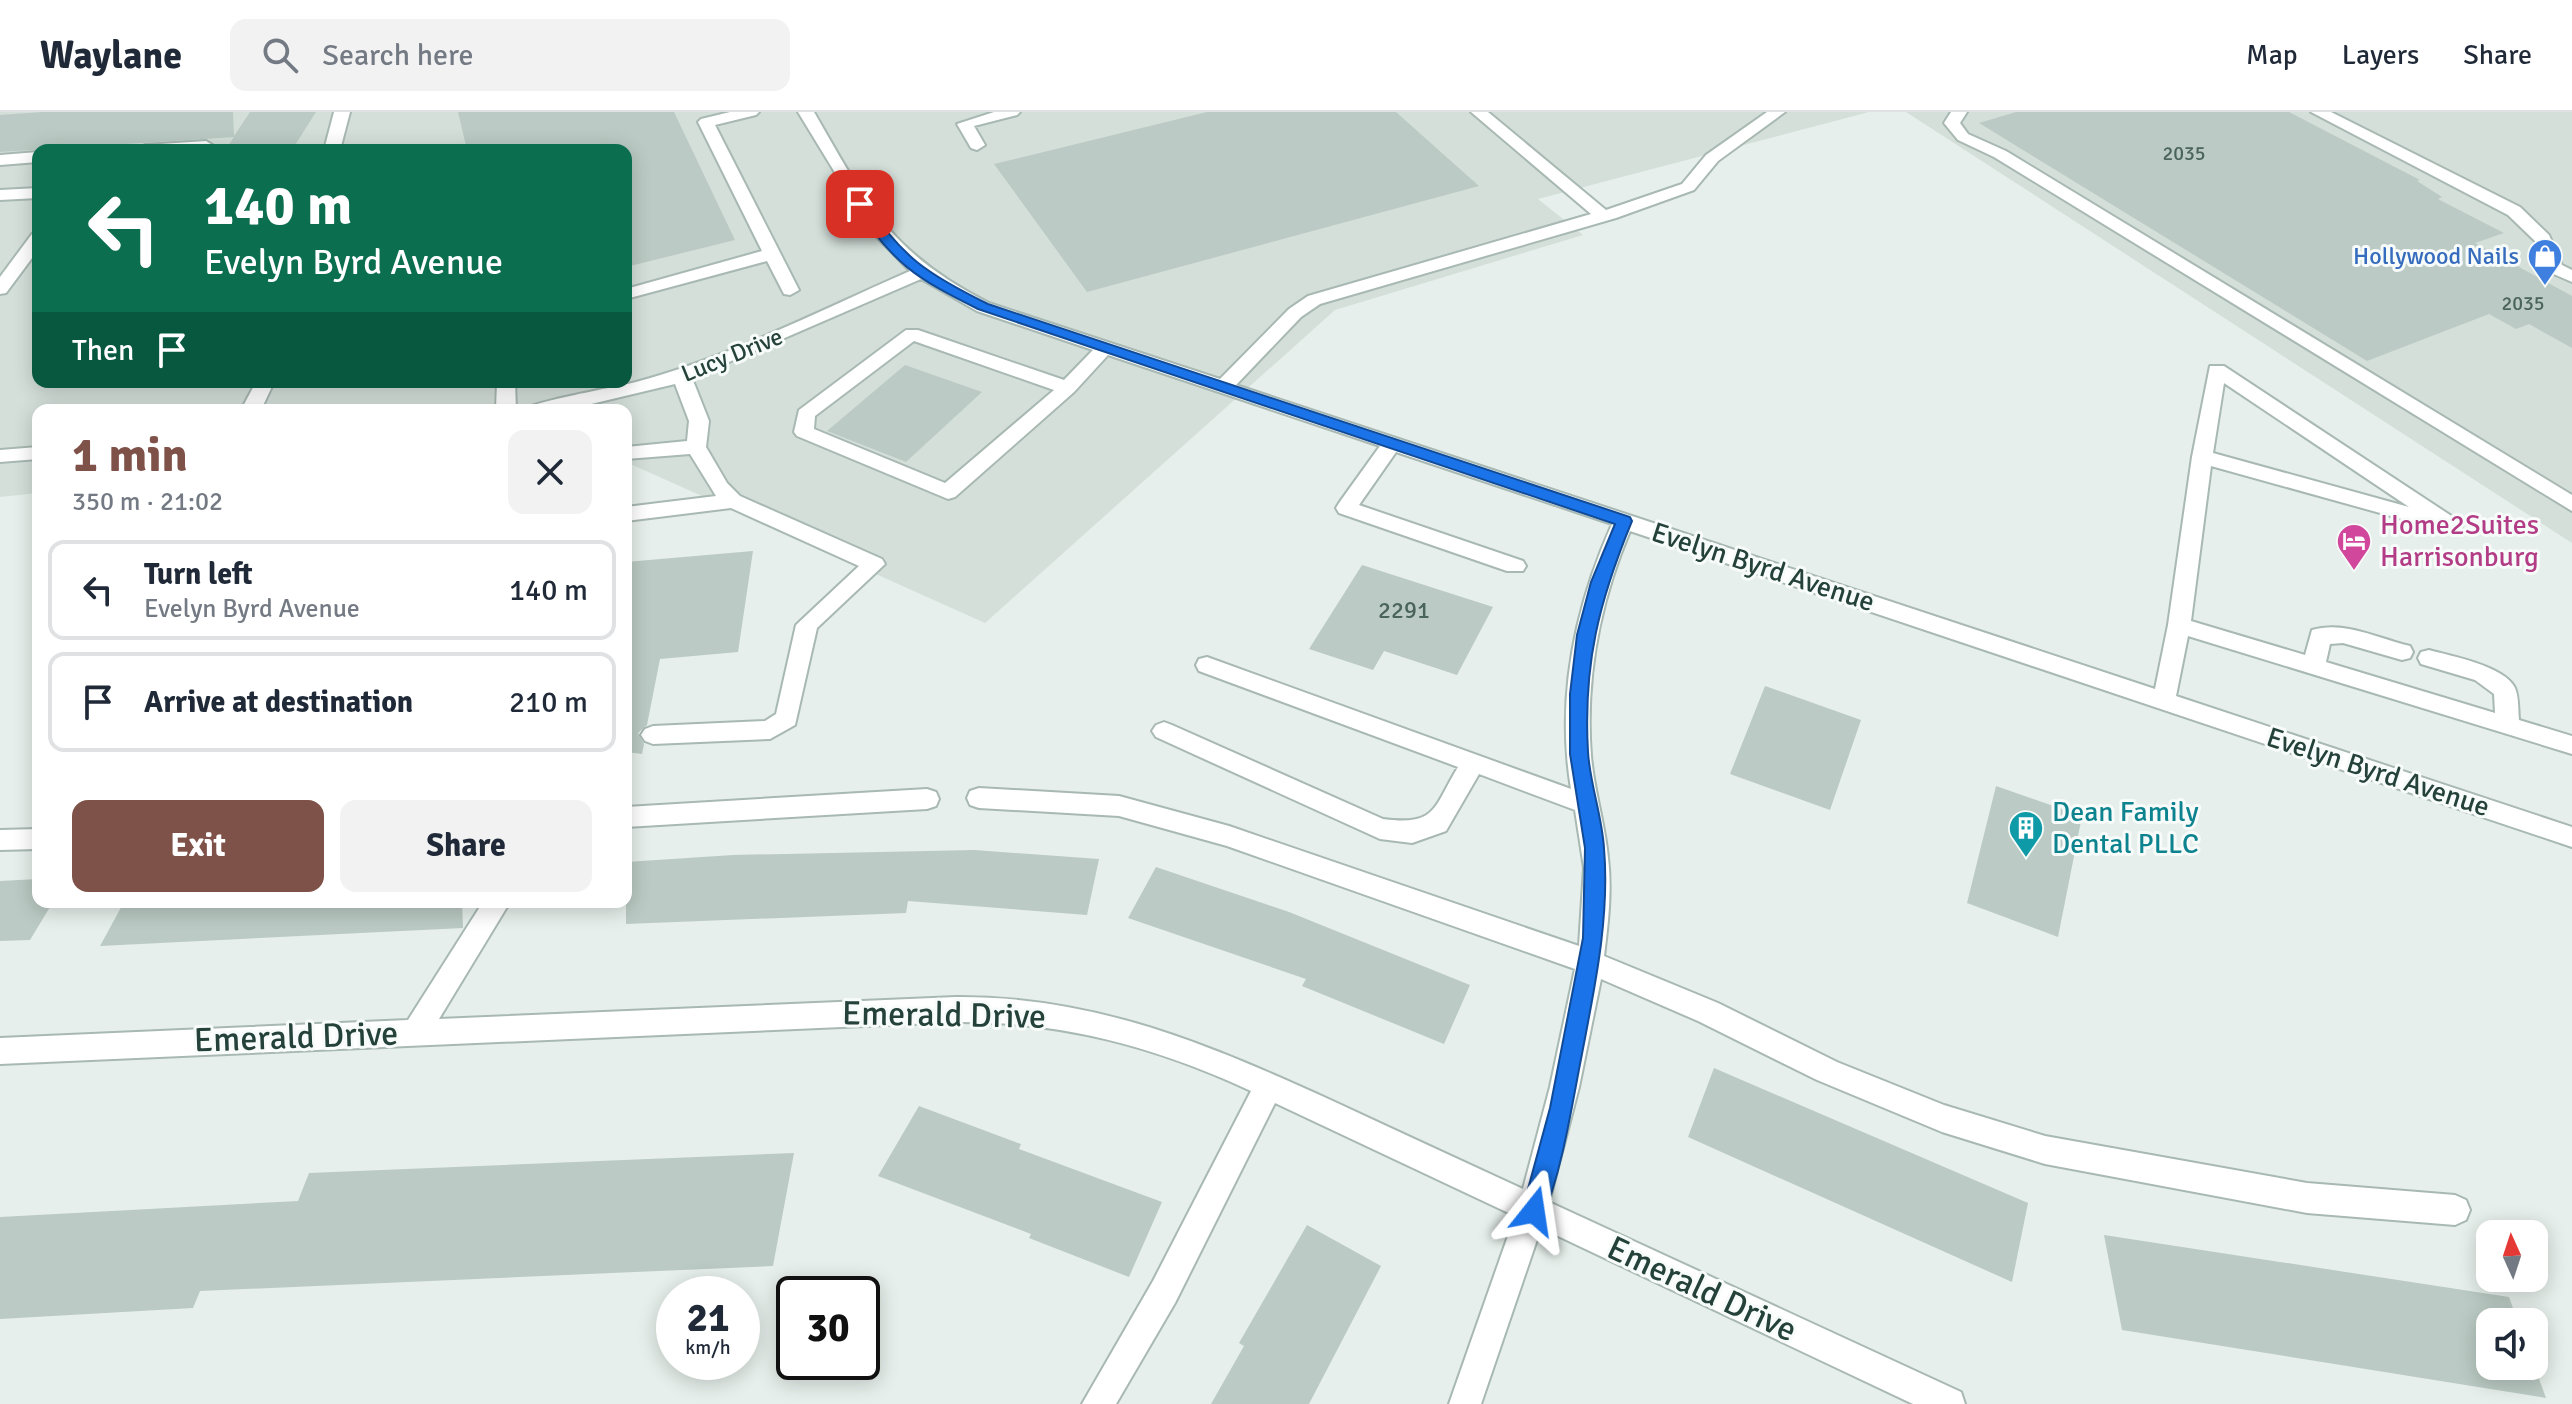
<!DOCTYPE html>
<meta charset="utf-8">
<style>
:root{--surface:#fff;--page:#f2f2f3;--text:#1f2937;--muted:#747a83;--line:#e0e1e3;--accent:#7f5249}
body{margin:0;font-family:Signika,sans-serif;background:var(--page);color:var(--text);height:100vh;display:flex;flex-direction:column;font-size:30px;white-space:nowrap}
*{box-sizing:border-box;margin:0}
p{font-size:26px;color:var(--muted)}
.icon{flex:none;width:44px;height:44px;fill:none;stroke:currentColor;stroke-width:2;stroke-linecap:round;stroke-linejoin:round}
.map{position:relative;flex:1;overflow:hidden}
.sheet{position:absolute;left:32px;top:292px;width:600px;height:504px;display:flex;flex-direction:column;background:var(--surface);border-radius:16px;box-shadow:0 4px 20px #0003}
.sheet>*{flex:none}
.hud{position:absolute;left:32px;top:32px;width:600px;height:244px;border-radius:16px;box-shadow:0 4px 20px #0003;background:#0b6e4f;color:#fff;overflow:hidden}
.needle{width:52px;rotate:357deg}
.buttons{position:absolute;left:2476px;top:1108px;display:grid;gap:16px}
.buttons a{display:grid;place-items:center;width:72px;height:72px;border-radius:16px;background:var(--surface);box-shadow:0 4px 20px #0003;font-size:40px}
.speed{position:absolute;left:656px;top:1164px;display:flex;gap:16px;font-size:40px;font-weight:700;text-align:center}
.speed>*{display:grid;place-content:center;width:104px;height:104px;border-radius:50%;background:var(--surface);box-shadow:0 4px 20px #0003;line-height:1}
.speed small{font-size:20px;font-weight:400}
.speed .limit{border:4px solid #111;border-radius:12px;background:#fff;color:#111}
.pin{position:absolute;display:grid;place-items:center;width:68px;height:68px;color:#fff;margin:-34px;border-radius:16px;box-shadow:0 4px 12px #0006}
.me{position:absolute;width:88px;margin:-44px;rotate:15deg;stroke-linejoin:round;filter:drop-shadow(0 0 6px #0008)}
.turn{display:flex;align-items:center;gap:28px;height:168px;padding:0 40px;font-size:36px}
.turn .icon{width:104px;height:104px;stroke-width:2.5}
.turn b{display:block;font-size:56px;line-height:68px}
.then{display:flex;align-items:center;height:76px;padding:0 40px;background:#0003;gap:16px;font-size:30px}
.round{display:grid;place-items:center;flex:none;width:84px;height:84px;border-radius:16px;background:var(--page)}
.headline{display:flex;align-items:center;justify-content:space-between;height:136px;padding:0 40px}
h1{font-size:48px;font-weight:800;line-height:60px;color:var(--accent)}
.primary-button{display:flex;gap:16px;margin-top:auto;padding:16px 40px}
.primary-button a{flex:1;height:92px;border-radius:16px;background:var(--accent);color:#fff;font-size:32px;font-weight:800;line-height:92px;text-align:center}
.primary-button a+a{background:var(--page);color:var(--text)}
ul{padding:0;list-style:none}
li{display:flex;align-items:center;gap:24px;height:100px;margin:0 16px 12px;padding:0 24px;border:4px solid var(--line);border-radius:16px}
li div{flex:1}
li b{display:block;font-size:30px}
li em{font-style:normal}
header{display:flex;align-items:center;gap:48px;box-sizing:border-box;height:112px;padding:0 40px;background:var(--surface);border-bottom:2px solid var(--line)}
header strong{font-size:38px}
nav{display:flex;gap:44px;margin-inline-start:auto;font-size:28px}
.search{width:560px;height:72px;background:var(--page);display:flex;align-items:center;gap:20px;box-sizing:border-box;padding:0 28px;border-radius:16px;color:var(--muted);font-size:30px}
.map>svg:first-child{display:block}
</style>
<header>
<strong>Waylane</strong>
<div class="search"><svg class="icon" aria-label="search" viewBox="0 0 24 24"><circle cx="10" cy="10" r="6"/><path d="M15 15l6 6"/></svg>Search here</div>
<nav><a>Map</a><a>Layers</a><a>Share</a></nav>
</header>
<div class="map">
<svg width="2572" height="1292" viewBox="0 0 2572 1292">
<rect width="100%" height="100%" fill="#e6efeb"/>
<path fill="#d4dfda" fill-rule="evenodd" d="M0 0H1869L1538 87 1583 123 1335 198 985 511 626 350V298H38V381L0 385ZM38 38H626V270H38Z
M1906 0H2572V431Z"/>
<path fill="#bbcac4" d="M43 0H233L234 24 250 0H316L292 38H225L234 25 0 40V3Z
M458 0H674L735 128 626 155V38H467Z
M1207 0H1396L1479 74 1087 180 994 52Z
M2016 0H2289L2420 68 2417 69 2442 85 2438 87 2504 121 2475 131 2572 184V236L2529 212 2516 217 2489 202 2367 249 1979 11Z
M905 253 982 280 906 350 827 319Z
M753 439 738 540 660 547 647 613 638 621 644 632 642 642 626 640V450Z
M1362 453 1493 495 1457 563 1384 539 1373 558 1309 537Z
M1765 574 1861 608 1830 698 1730 662Z
M1996 674 2082 704 2058 825 1967 791Z
M974 738 1099 747 1087 803 908 789 906 801 626 812V750L733 743Z
M1156 755 1289 800 1470 873 1444 932 1302 874 1306 867 1128 806Z
M38 767V790H53L30 828 0 829V769Z
M124 790H462L463 816 100 834Z
M1714 956 2028 1091 2012 1170 1688 1025Z
M919 994 1021 1032 1019 1037 1162 1090 1129 1165 1029 1126 1031 1122 878 1064Z
M794 1041 773 1154 200 1179 193 1196 0 1207V1105L298 1089 309 1061Z
M1307 1113 1381 1154 1309 1292H1211L1244 1234 1239 1231Z
M2104 1123 2509 1185 2518 1210H2490V1254L2534 1253 2546 1286 2122 1218Z"/>
<g fill="none" stroke-linecap="round" stroke-linejoin="round">
<g stroke="#a8b8b2" stroke-width="4">
<path id="minor" d="M334 0H350L340 38H324Z
M730 0H759L756 3 715 13 799 178 790 183 784 182 767 149 626 187V177L762 139 698 10 701 7Z
M798 0H814C867 92 890 141 989 191L1220 267 1289 197 1308 184 1591 102 1471 0H1488L1606 98 1682 72 1706 43 1767 0H1785L1718 49 1694 78 1616 106 1320 192 1301 205 1236 273 2155 577 2168 513 2192 345 2210 254H2224L2459 409 2462 414 2459 419 2452 421 2211 354 2191 509 2305 543 2312 518C2342 509 2373 524 2402 532L2410 534 2413 540 2410 546 2402 548 2343 531 2330 532 2326 550 2495 601 2494 582 2475 568 2421 552 2418 546 2421 540 2429 538C2451 544 2505 554 2515 576 2519 585 2518 598 2519 608L2572 624V642L2188 524 2176 584 2572 715V735L1630 419C1600 490 1585 567 1591 644 1594 679 1605 712 1608 746 1612 779 1608 812 1604 844L1718 891 1837 950 1944 993 2045 1024 2307 1071 2455 1083 2466 1088 2470 1098 2466 1108 2455 1113 2307 1101 2045 1052 1942 1020 1817 968 1698 909 1601 867 1579 975 1549 1090 1961 1280 1965 1292H1913L1541 1116 1481 1292H1449L1515 1104 1275 991 1175 1191 1116 1292H1082L1153 1169 1251 979C1157 935 1061 909 956 910L0 952V926L408 908 483 790H510L439 907 956 885C1096 884 1210 933 1335 990 1397 1019 1460 1048 1523 1077L1550 975 1575 857 1227 734 1119 704 979 696 970 693 967 686 970 679 979 676 1119 684 1229 714 1579 834 1584 756 1575 698 1479 662 1446 719 1412 731 1380 727 1156 625 1152 619 1156 613 1164 610 1172 613 1383 707C1437 714 1433 696 1458 655L1199 559 1196 553 1199 547 1207 545 1571 677C1556 586 1575 495 1612 412L1396 340 1359 393 1523 449 1526 454 1523 459H1507L1339 401 1336 396 1339 391 1380 334 1108 243 1074 280 955 385 948 387 797 324 794 320 799 298 906 218H918L1064 268 1093 238 977 199 921 167 692 266 709 309 706 335 727 371 740 384 882 447 885 452 817 516 795 613 770 627 653 632 645 629 641 623 645 617 653 614 765 609 776 602 796 513 859 454 731 396 626 409V395L716 384 690 342 626 347V335L687 329 689 309 675 272 566 298H523C530 290 617 275 636 270 730 245 821 198 910 159L870 118ZM914 229 1054 278 945 371 814 317 815 304ZM2224 271 2409 395 2213 341Z
M994 0H1020L1017 3 974 14 985 33 977 38 971 36 957 12Z
M1951 0H1967L1960 11 1968 22 2006 39 2572 383V399L1994 45 1958 28 1944 11Z
M2311 0H2331L2520 95 2549 123 2562 153 2572 158V170L2549 160 2535 129 2508 103Z
M206 29 214 34 212 38H137L145 33Z
M38 40V50L0 53V43Z
M38 76V86L0 88V78Z
M38 121V138L6 181 0 182V165L32 122Z
M256 270H274L261 298H241Z
M497 270H515L516 298H496Z
M38 335V347L0 350V338Z
M927 677 936 680 939 687 936 694 927 697 626 715V695Z
M38 717V737L0 738V718Z"/>
</g>
<use href="#minor" fill="#fff" fill-rule="evenodd"/>
</g>
<path fill="#1a73e8" stroke="#114b97" stroke-width="2" d="M856 90H865C903 146 927 162 988 192L1630 405 1632 409C1599 489 1583 552 1588 640 1590 672 1602 704 1604 736 1610 807 1594 878 1581 947 1571 998 1562 1059 1542 1107L1534 1110 1526 1107 1522 1099 1550 996 1583 826 1585 736 1570 642V582L1577 523 1591 470 1615 412 978 197C917 167 892 151 854 92Z"/>
<defs>
<g id="shop-pin" transform="scale(1.8)"><path d="M0 17L-7.5 6A9.5 9.5 0 1 1 7.5 6Z" fill="#3f7fe0" stroke="#f7fbf9"/><path d="M-5-2.5h2.3a2.7 3.5 0 0 1 5.4 0H5L5.5 6h-11ZM-1.5-2.5h3a1.5 2.3 0 0 0-3 0Z" fill="#fff"/></g>
<g id="hotel-pin" transform="scale(1.8)"><path d="M0 17L-7.5 6A9.5 9.5 0 1 1 7.5 6Z" fill="#d1479c" stroke="#f7fbf9"/><path d="M-6-4.5h1.5V1H6V5H4.5V3h-9V5H-6ZM-4 0a1.8 1.8 0 1 1 3.6 0ZM.5 0V-2.5h3Q6-2.5 6 0Z" fill="#fff"/></g>
<g id="building-pin" transform="scale(1.8)"><path d="M0 17L-7.5 6A9.5 9.5 0 1 1 7.5 6Z" fill="#0f9aa8" stroke="#f7fbf9"/><path d="M-4-6H4V6H1V3H-1V6H-4ZM-2.5-4.3h1.7v1.8h-1.7ZM.8-4.3h1.7v1.8H.8ZM-2.5-1h1.7V.8h-1.7ZM.8-1h1.7V.8H.8Z" fill="#fff"/></g>
</defs>
<g fill-rule="evenodd">
<use href="#shop-pin" x="2545" y="144"/>
<use href="#hotel-pin" x="2354" y="429"/>
<use href="#building-pin" x="2026" y="716"/>
</g>
<g text-anchor="middle" dominant-baseline="central" stroke-width="6" stroke-linejoin="round" paint-order="stroke">
<g font-size="20" fill="#4a645c">
<text x="2184" y="41">2035</text>
<text x="2523" y="191">2035</text>
</g>
<g font-size="24" fill="#366cbe" stroke="#f7fbf9" text-anchor="end">
<text x="2519" y="144">Hollywood Nails</text>
</g>
<g font-size="24" fill="#24423a" stroke="#f7fbf9">
<text transform="translate(732 243) rotate(-22)">Lucy Drive</text>
</g>
<g font-size="24" fill="#4a645c">
<text x="1404" y="498">2291</text>
</g>
<g font-size="28" fill="#b23c85" stroke="#f7fbf9" text-anchor="start">
<text x="2380" y="413">Home2Suites<tspan x="2380" dy="32">Harrisonburg</tspan></text>
</g>
<g font-size="28" fill="#24423a" stroke="#f7fbf9">
<text transform="translate(1763 455) rotate(18)">Evelyn Byrd Avenue</text>
<text transform="translate(2378 660) rotate(18)">Evelyn Byrd Avenue</text>
</g>
<g font-size="28" fill="#0d838f" stroke="#f7fbf9" text-anchor="start">
<text x="2052" y="700">Dean Family<tspan x="2052" dy="32">Dental PLLC</tspan></text>
</g>
<g font-size="34" fill="#24423a" stroke="#f7fbf9">
<text transform="translate(944 903) rotate(1)">Emerald Drive</text>
<text transform="translate(296 925) rotate(-2)">Emerald Drive</text>
<text transform="translate(1702 1177) rotate(25)">Emerald Drive</text>
</g>
</g>
</svg>
<div class="buttons">
<a><svg class="needle" viewBox="-14 -14 28 28"><path d="M0-13l5 13h-10z" fill="#e53935"/><path d="M0 13l5-13h-10z" fill="#747a83"/></svg></a>
<a><svg class="icon" aria-label="sound" viewBox="0 0 24 24"><path d="M4 9h4l5-4v14l-5-4H4zM17 9q2 3 0 6"/></svg></a>
</div>
<div class="speed"><div>21<small>km/h</small></div><div class="limit">30</div></div>
<div class="pin" style="left:860px;top:92px;background:#d93025"><svg class="icon" aria-label="arrive" viewBox="0 0 24 24"><path d="M6 21V4h12l-3 4 3 4H6"/></svg></div>
<svg class="me" style="left:1534px;top:1099px" viewBox="-20 -20 40 40"><path d="M0-17L14 15 0 8-14 15z" fill="#1a73e8" stroke="#fff" stroke-width="4"/></svg>
<div class="hud">
<div class="turn"><svg class="icon" aria-label="left" viewBox="0 0 24 24"><path d="M17 20v-9H6M10 6l-5 5 5 5"/></svg><div><b>140 m</b>Evelyn Byrd Avenue</div></div>
<div class="then">Then<svg class="icon" aria-label="arrive" viewBox="0 0 24 24"><path d="M6 21V4h12l-3 4 3 4H6"/></svg></div>
</div>
<section class="sheet">
<div class="headline"><div><h1>1 min</h1><p>350 m · 21:02</p></div><a class="round"><svg class="icon" aria-label="close" viewBox="0 0 24 24"><path d="M6 6l12 12M18 6L6 18"/></svg></a></div>
<ul>
<li><svg class="icon" aria-label="left" viewBox="0 0 24 24"><path d="M17 20v-9H6M10 6l-5 5 5 5"/></svg><div><b>Turn left</b><p>Evelyn Byrd Avenue</p></div><em>140 m</em></li>
<li><svg class="icon" aria-label="arrive" viewBox="0 0 24 24"><path d="M6 21V4h12l-3 4 3 4H6"/></svg><div><b>Arrive at destination</b></div><em>210 m</em></li>
</ul>
<div class="primary-button"><a>Exit</a><a>Share</a></div>
</section>
</div>
